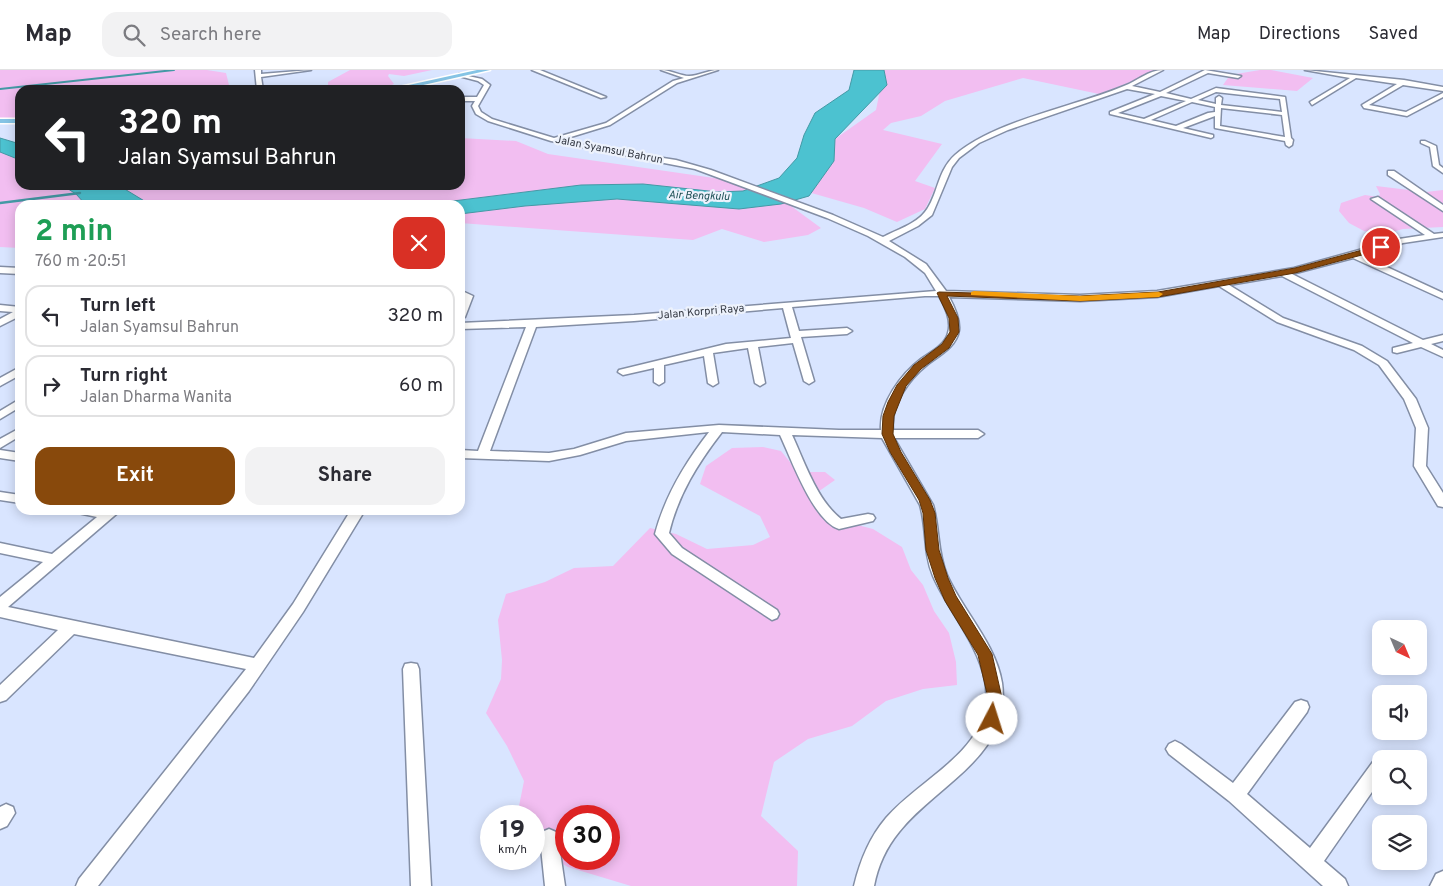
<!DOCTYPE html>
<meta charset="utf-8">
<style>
:root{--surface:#fff;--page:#f2f2f3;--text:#2b2b33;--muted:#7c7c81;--line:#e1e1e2;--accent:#88490c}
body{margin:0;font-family:Overpass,sans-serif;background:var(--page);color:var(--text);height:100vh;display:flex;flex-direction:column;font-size:19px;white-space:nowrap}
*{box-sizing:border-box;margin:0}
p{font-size:16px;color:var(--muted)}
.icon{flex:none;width:28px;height:28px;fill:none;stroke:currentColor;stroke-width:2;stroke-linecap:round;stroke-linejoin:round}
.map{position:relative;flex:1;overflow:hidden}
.side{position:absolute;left:15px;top:130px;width:450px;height:315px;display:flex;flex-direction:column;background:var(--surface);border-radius:15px;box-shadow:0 2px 12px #0003}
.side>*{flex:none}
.guide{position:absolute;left:15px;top:15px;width:450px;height:105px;border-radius:15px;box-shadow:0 2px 12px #0003;background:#202124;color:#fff;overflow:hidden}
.needle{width:32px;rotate:136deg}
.tools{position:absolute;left:1372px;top:550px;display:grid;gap:10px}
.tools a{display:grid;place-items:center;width:55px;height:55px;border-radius:10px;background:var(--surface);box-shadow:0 2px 12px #0003;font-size:25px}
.speed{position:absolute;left:480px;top:735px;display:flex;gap:10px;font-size:25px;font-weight:700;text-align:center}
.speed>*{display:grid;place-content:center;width:65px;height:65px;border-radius:50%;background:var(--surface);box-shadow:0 2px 12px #0003;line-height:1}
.speed small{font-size:12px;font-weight:400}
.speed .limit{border:8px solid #d22;background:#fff;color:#111}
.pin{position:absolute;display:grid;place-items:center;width:42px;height:42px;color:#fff;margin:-21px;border:2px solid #fff;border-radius:50%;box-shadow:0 1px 5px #0007}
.me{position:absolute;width:55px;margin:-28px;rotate:5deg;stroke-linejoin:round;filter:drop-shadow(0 0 4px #0008)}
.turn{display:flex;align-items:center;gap:18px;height:105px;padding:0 20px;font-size:22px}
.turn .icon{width:65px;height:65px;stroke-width:2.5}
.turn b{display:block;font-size:35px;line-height:42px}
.round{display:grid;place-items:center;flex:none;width:52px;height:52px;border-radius:15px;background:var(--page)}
.overview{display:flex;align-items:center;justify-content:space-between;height:85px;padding:0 20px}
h1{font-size:30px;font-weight:700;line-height:38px;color:#1e9e55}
.primary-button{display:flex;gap:10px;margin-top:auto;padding:10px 20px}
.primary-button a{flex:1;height:58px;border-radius:15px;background:var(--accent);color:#fff;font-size:20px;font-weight:700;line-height:58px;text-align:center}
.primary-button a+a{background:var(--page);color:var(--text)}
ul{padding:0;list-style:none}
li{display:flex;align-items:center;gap:15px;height:62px;margin:0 10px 8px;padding:0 10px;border:2px solid var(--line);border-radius:15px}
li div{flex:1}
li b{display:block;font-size:19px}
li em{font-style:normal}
header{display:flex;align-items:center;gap:30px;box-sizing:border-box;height:70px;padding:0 25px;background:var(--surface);border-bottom:1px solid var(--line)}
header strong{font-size:24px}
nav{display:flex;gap:28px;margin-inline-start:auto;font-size:18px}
.search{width:350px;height:45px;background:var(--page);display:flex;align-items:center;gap:12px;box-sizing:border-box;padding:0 18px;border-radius:15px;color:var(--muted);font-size:19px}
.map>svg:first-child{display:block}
</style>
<header>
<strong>Map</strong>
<div class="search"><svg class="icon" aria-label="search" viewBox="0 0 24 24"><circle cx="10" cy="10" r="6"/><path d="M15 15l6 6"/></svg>Search here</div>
<nav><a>Map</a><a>Directions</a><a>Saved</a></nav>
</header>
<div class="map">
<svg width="1443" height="816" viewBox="0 0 1443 816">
<rect width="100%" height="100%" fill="#d9e5ff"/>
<path fill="#f2bef1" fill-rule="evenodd" d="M0 0H207L226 3 230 19 20 20V49L0 50Z
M350 0H432L404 6 389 4 388 6 394 14 381 20H332L328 17V12Z
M884 0H1154V3L1099 24 1023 8 945 31 921 46 891 53 883 60 942 74 915 111 935 118 925 139 897 152 864 138 808 122 819 113 813 102 834 91 835 69 876 40Z
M1260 0H1271L1313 8 1297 21 1223 15 1230 5Z
M460 68 516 71 548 84 721 109 791 136 821 158 808 165 764 172 722 159 693 170 460 153V135H20V178L0 177V75L20 74V115H460Z
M1376 116 1426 122 1443 120V157L1403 159 1385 164 1364 161 1349 153 1339 141 1341 133 1365 125 1378 127 1380 124Z
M763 377 781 381 798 402H825L835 410 815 424 846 452 873 459 902 477 911 500 923 515 934 541 949 563 956 592 957 615 923 619 886 631 852 656 808 669 774 692 761 746 798 781 797 816H631L568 797 534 777V746H517L524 711 507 676 486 643 501 609 502 590 498 550 506 524 545 512 574 498 613 496 650 458 676 464 707 479 753 475 770 467 760 446 700 414 706 396 732 378ZM566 746H609V789H566Z"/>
<path fill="#4cc2d0" stroke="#4499a5" d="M854 0H884L887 15 835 69 834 91 809 126 781 134 739 139 617 129 525 136 460 144V135H421L581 115 643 114 718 122 743 121 779 108 797 88 804 65 815 43 849 20Z
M0 68 20 74V90L0 82Z
M62 115H118L151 135H86L76 124Z"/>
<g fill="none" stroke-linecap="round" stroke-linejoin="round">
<path stroke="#4499a5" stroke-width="2" d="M0 19 174 0"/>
<path stroke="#4499a5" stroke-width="2.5" d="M0 133 80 123"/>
<g stroke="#838ea5" stroke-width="3">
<path id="minor" d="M255 0H261V4L311 0 261 7 263 20H257Z
M532 0H540L606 27 601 28Z
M661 0C671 0 680 6 689 6 699 6 708 0 718 0L677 13 610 55 561 70 593 77 676 90 711 100 833 145 883 167C896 160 916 154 925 142 938 126 937 101 955 85 996 50 1074 37 1124 16 1137 11 1149 0 1163 0L1132 16 1160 22 1205 0 1241 6 1238 8 1208 3 1166 23 1191 29 1216 18 1285 27 1291 68 1293 70 1292 75 1289 77 1286 75 1285 71 1215 58V46L1183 58 1213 65V67L1211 68 1110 44V42L1155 24 1127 19 1008 60 979 73 959 88 952 97 932 145 918 156 889 171 926 194 946 221 1080 225 1157 221 1294 198 1399 169 1425 165 1371 129 1378 127 1434 164 1443 163V167L1403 173 1361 185 1443 223V229L1353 188 1292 204 1423 270 1443 265V271L1431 274 1443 280V287L1421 277 1397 283 1393 282V278L1413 273 1282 206 1229 215 1283 248 1362 276 1387 291 1416 329 1428 358 1426 396 1443 423V437L1438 436 1414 396 1416 358 1404 329 1379 295 1354 280 1277 252 1219 216 1157 227 1080 231 949 227C954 236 960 249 959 260 957 276 940 285 928 294 909 309 890 335 893 360H978L984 364 978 368H894L933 435C940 459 937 482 947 505 963 541 996 574 1002 613 1012 686 937 714 899 762 886 778 878 795 874 816H854C860 791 869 768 886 748 922 706 998 677 985 611 978 573 948 541 933 506 923 482 927 459 920 435L882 368 792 365C805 393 817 430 841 449L868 444 873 445 875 448 873 451 839 459C813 451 791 388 780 365L722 362C698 393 678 425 669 463L682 478 777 540 779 544 777 548 772 550 672 484 655 464C665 426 685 393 709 362L626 371 580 385 549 391 460 388V380L478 381 526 257 460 259V253L634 245 936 221 925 203 905 187 868 166 827 148 695 99 551 71 488 51 476 44 472 36 475 31H460V27H477L484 15 478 11 459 6V4L482 9 490 15 478 36 481 42 492 49 554 68 606 53 673 11 684 8ZM1216 22 1280 29 1282 42 1221 35 1222 28 1219 26 1216 28V34L1198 30ZM1161 26 1186 31 1144 49 1118 43ZM1192 32 1215 37V42L1208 43 1176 56 1151 50ZM1221 38 1282 45 1285 67 1220 56ZM925 226H939C945 237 952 251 948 263 945 275 931 282 921 289 901 304 879 334 881 360H839L719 355 626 363 574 379 549 383 490 381 536 257 634 251 783 238 791 268 726 274 619 300 618 302 623 305 654 298V312L659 315 664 312V295L704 286 708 313 713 316 718 313 713 283 748 278 755 313 760 316 765 313 758 277 793 273 804 311 809 314 814 311 801 267 847 264 852 261 847 258 799 261 792 237Z
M1305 0 1404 10 1443 17V21L1403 15 1369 35 1406 42 1443 23V27L1407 46 1364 38 1362 35 1397 14 1356 8 1312 35 1310 32 1350 8Z
M1421 71H1425L1436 76 1439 95 1443 98V103L1433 96 1430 77 1421 73Z
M1388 101H1394L1443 135V141L1388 105Z
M0 197 20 198V204L0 203Z
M460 220 473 226 465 247 460 250V235L463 227 460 226Z
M0 235 20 237V246L0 256V249L13 242 0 241Z
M20 297V305L0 316V308Z
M20 329V337L0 349V341Z
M20 358V366L0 378V369Z
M0 380 20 383V391L0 388Z
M0 422 20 425V433L0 430Z
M76 440H121L8 537 254 588 293 534 351 440H365L303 542 249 621 98 816H76L79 809 246 599 74 564 6 630 0 632V615L58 560 0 547V527L43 492 0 483V473L52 484 97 447 78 443Z
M411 593 417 594 419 599 431 816H411L403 599 405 594Z
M1301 630 1307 632 1309 637 1307 642 1247 724 1310 778 1375 689 1381 687 1386 689H1381V709L1324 791 1345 809 1348 816H1323L1229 731 1169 684 1166 679 1169 674 1175 671 1181 674 1233 713 1295 632Z
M6 734 13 737 15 743 7 756 0 759V737Z
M549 759 556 762 558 768 565 816H545L540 768 542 762Z
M1443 801V816H1430L1436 804Z"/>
</g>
<g stroke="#fff" stroke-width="3">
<path id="major" d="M477 0H490L401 20H386Z
M0 49H20V53H0Z"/>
</g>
<use href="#minor" fill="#fff" fill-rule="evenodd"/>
<use href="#major" fill="#85c4e5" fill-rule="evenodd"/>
</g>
<path fill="#88490c" stroke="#582f08" d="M1381 175 1385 177 1384 179 1295 203 1158 227 1080 231 947 226 958 248 959 262 949 278 921 299 906 316 894 346 893 364 901 382 930 430 935 443 939 480 948 508 956 526 992 584 1002 628 997 654 992 656 987 654 984 649 988 628 978 585 945 531 935 508 926 480 923 443 919 430 890 382 882 364 883 346 888 332 897 315 914 295 942 274 950 262 949 248 937 223 939 222 1080 226 1158 222 1295 198Z"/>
<path fill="#f59e0b" d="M974 221 1080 226 1159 222 1163 224 1159 227 1080 231 971 225V222Z"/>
<g text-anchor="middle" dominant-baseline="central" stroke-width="4.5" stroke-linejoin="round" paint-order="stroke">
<g font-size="11" fill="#333842" stroke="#edf2fc">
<text transform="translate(609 80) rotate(11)">Jalan Syamsul Bahrun</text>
<text transform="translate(701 242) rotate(-5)">Jalan Korpri Raya</text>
</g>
<g font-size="11" font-style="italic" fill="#1a4d53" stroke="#edf2fc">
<text transform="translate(699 126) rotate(2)">Air Bengkulu</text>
</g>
</g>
</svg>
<div class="tools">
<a><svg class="needle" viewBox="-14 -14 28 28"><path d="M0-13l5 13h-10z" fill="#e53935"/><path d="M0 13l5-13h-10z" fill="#7c7c81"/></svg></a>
<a><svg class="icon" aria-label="sound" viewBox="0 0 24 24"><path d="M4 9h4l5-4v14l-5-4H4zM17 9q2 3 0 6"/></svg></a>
<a><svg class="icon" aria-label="search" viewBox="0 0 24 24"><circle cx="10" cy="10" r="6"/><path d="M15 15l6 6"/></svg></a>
<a><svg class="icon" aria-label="layers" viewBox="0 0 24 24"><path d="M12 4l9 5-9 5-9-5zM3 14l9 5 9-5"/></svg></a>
</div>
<div class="speed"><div>19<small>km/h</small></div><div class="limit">30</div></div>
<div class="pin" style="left:1381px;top:177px;background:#d93025"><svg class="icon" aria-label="arrive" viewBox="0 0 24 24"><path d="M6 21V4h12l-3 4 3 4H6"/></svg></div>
<svg class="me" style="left:992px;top:649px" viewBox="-20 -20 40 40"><circle r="19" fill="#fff"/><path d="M0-13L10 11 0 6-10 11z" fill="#88490c"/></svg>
<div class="guide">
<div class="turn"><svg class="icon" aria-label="left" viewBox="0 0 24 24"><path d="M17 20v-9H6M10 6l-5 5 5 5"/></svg><div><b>320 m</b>Jalan Syamsul Bahrun</div></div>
</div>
<section class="side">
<div class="overview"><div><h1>2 min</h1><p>760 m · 20:51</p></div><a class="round" style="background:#d93025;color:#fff"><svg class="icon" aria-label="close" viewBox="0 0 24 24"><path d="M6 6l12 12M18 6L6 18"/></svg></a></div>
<ul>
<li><svg class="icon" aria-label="left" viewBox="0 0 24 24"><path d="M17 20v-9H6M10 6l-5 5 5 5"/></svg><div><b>Turn left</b><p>Jalan Syamsul Bahrun</p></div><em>320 m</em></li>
<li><svg class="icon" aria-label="right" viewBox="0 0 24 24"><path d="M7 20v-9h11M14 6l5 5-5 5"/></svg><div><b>Turn right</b><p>Jalan Dharma Wanita</p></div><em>60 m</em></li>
</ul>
<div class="primary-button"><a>Exit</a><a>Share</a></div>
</section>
</div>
